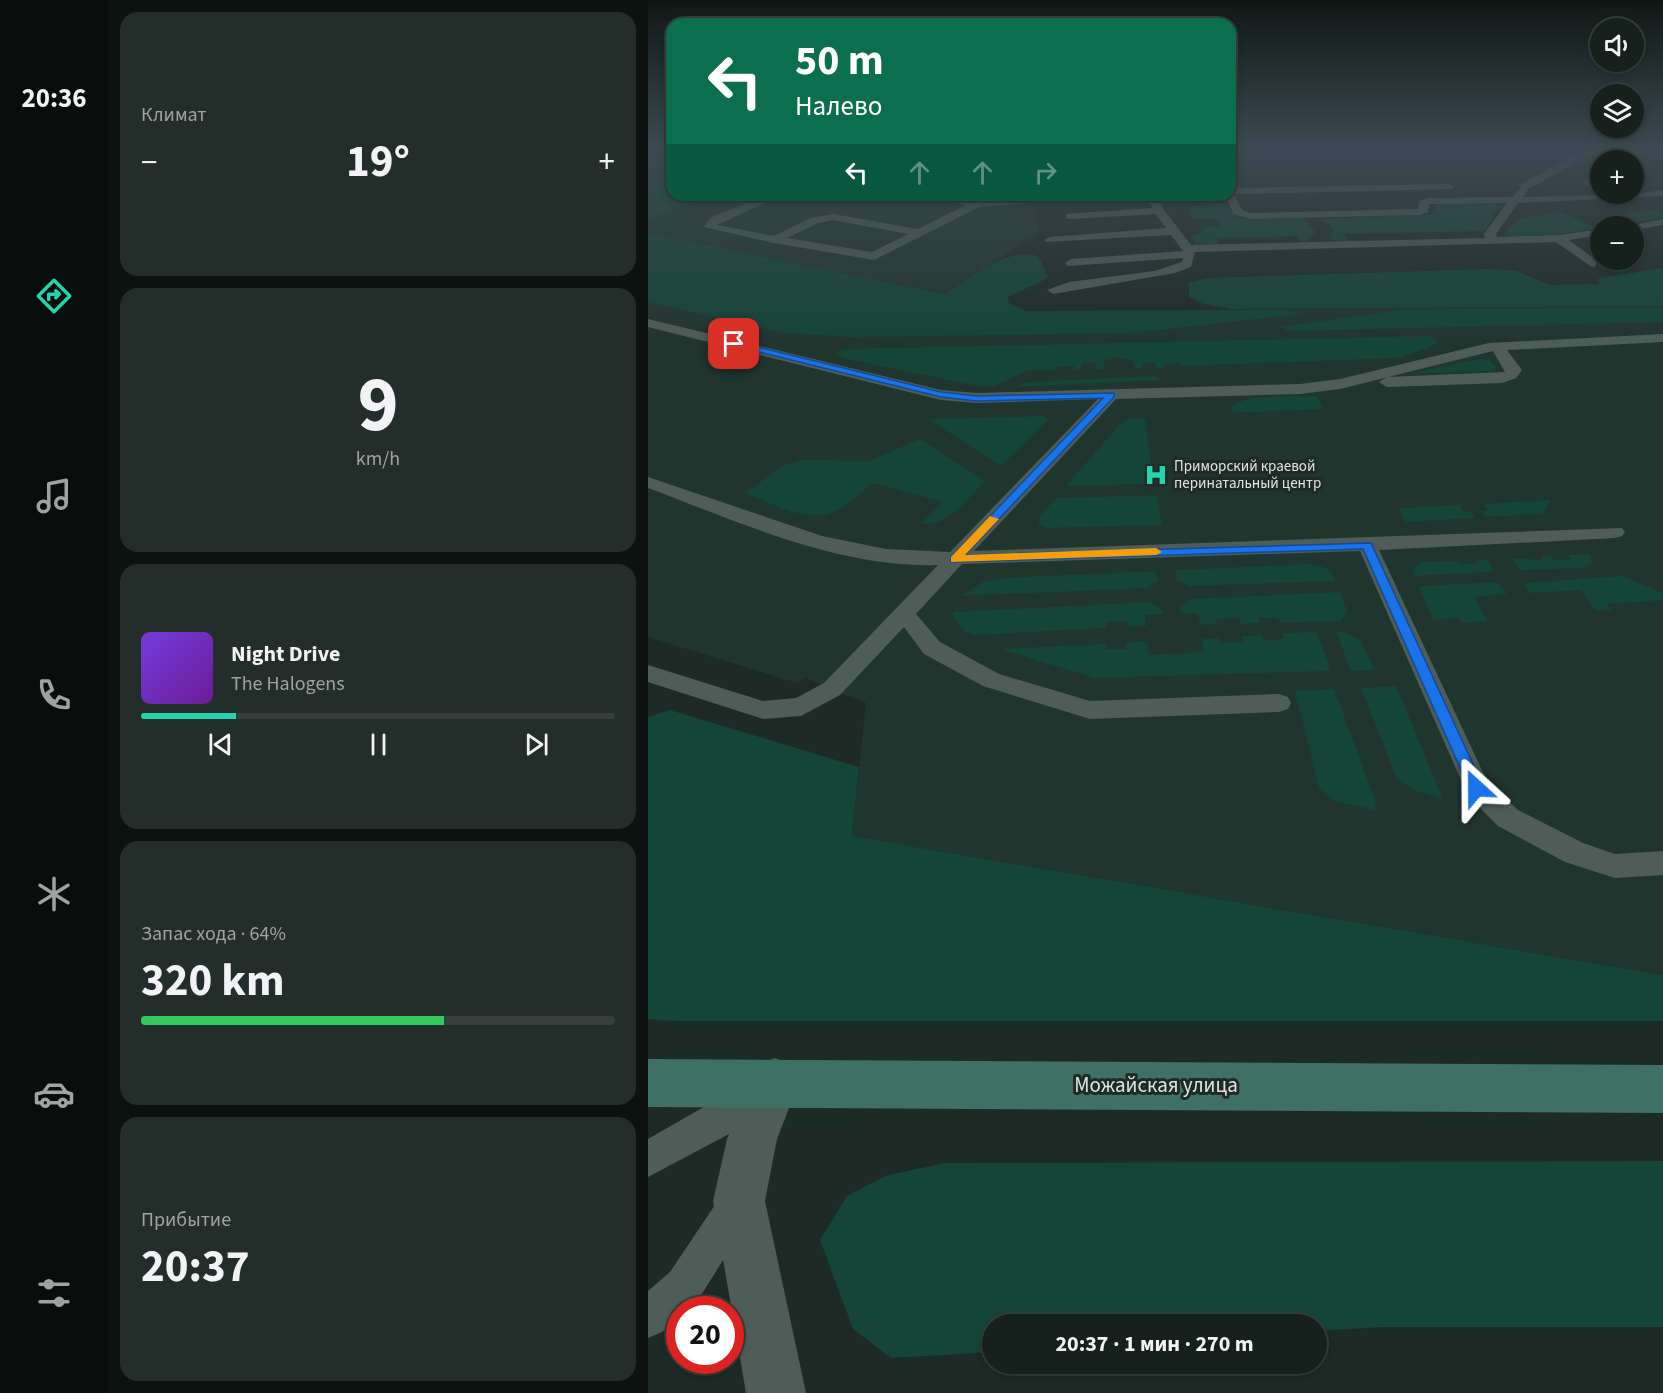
<!DOCTYPE html>
<html lang="ru">
<meta charset="utf-8">
<style>
body{margin:0;font-family:"Source Sans 3",sans-serif;background:#232d29;color:#f1f3f6;height:100vh;display:flex;flex-direction:column;font-size:22px;white-space:nowrap}
*{box-sizing:border-box;margin:0}
p{font-size:20px;color:#9ea3a3}
.icon{flex:none;width:33px;height:33px;fill:none;stroke:currentColor;stroke-width:2;stroke-linecap:round;stroke-linejoin:round}
.map{position:relative;flex:1;overflow:hidden}
.drawer{display:flex;flex-direction:column;gap:12px;padding:12px;background:#0c120f;width:540px}
.drawer>*{flex:none}
.banner{position:absolute;left:18px;top:18px;width:570px;height:183px;border-radius:18px;box-shadow:0 3px 9px #0003,0 0 0 2px #353e3b;background:#0b6e4f;color:#fff;overflow:hidden}
.tools{position:absolute;left:942px;top:18px;display:grid;gap:12px}
.tools a{display:grid;place-items:center;width:54px;height:54px;border-radius:50%;background:#16201c;box-shadow:0 3px 9px #0003,0 0 0 2px #353e3b;font-size:30px}
.speed{position:absolute;left:18px;top:1296px;display:flex;gap:12px;font-size:30px;font-weight:700;text-align:center}
.speed>*{display:grid;place-content:center;width:78px;height:78px;border-radius:50%;background:#16201c;box-shadow:0 3px 9px #0003,0 0 0 2px #353e3b;line-height:1}
.speed .limit{border:9px solid #d22;background:#fff;color:#111}
.pin{position:absolute;display:grid;place-items:center;width:51px;height:51px;color:#fff;margin:-26px;border-radius:12px;box-shadow:0 3px 9px #0006}
.me{position:absolute;width:66px;margin:-33px;rotate:336deg;stroke-linejoin:round;filter:drop-shadow(0 0 4px #0008)}
.turn{display:flex;align-items:center;gap:21px;height:126px;padding:0 30px;font-size:27px}
.turn .icon{width:78px;height:78px;stroke-width:2.5}
.turn b{display:block;font-size:42px;line-height:51px}
.lanes{display:flex;align-items:center;height:57px;padding:0 30px;background:#0003;justify-content:center;gap:30px;direction:ltr}
.lanes .off{opacity:.35}
.big{font-size:45px;font-weight:700;line-height:1.1}
.drawer .widget{flex:1;display:flex;flex-direction:column;justify-content:center;gap:9px;min-width:0;padding:0 21px;border-radius:18px;background:#232d29}
.drawer .dial{align-items:center;gap:0}
.dial b{font-size:78px;line-height:1}
.song{display:flex;align-items:center;gap:18px}
.cover{width:72px;height:72px;border-radius:9px;background:linear-gradient(135deg,hsl(260 70% 55%),hsl(280 70% 35%))}
.played{height:6px;border-radius:3px;background:linear-gradient(90deg,#22d5af 20%,#353e3b 20%)}
.keys{display:flex;justify-content:space-around;direction:ltr}
.heat{display:flex;justify-content:space-between;align-items:center;font-size:33px;direction:ltr}
.charge{height:9px;border-radius:4px;background:linear-gradient(90deg,#34c759 64%,#353e3b 0)}
.trip{position:absolute;left:334px;top:1314px;width:345px;height:60px;border-radius:30px;background:#16201c;box-shadow:0 3px 9px #0003,0 0 0 2px #353e3b;font-weight:700;line-height:60px;text-align:center}
main{display:flex;flex:1;min-height:0}
.tabs{display:flex;flex-direction:column;width:108px;justify-content:space-around;align-items:center;background:#090d0b;color:#9ea3a3}
.tabs .icon{width:42px;height:42px}
.tabs .on{color:#22d5af}
.tabs b{font-size:27px;color:#f1f3f6}
.map>svg:first-child{display:block}
.built{fill:#21352f}
.green{fill:#154438}
.lines{fill:none;stroke-linecap:round;stroke-linejoin:round}
.lane{fill:#4f5d58;fill-rule:evenodd}
.street{fill:#4f5d58;fill-rule:evenodd}
.secondary{fill:#3f7065;fill-rule:evenodd}
.route{fill:#1a73e8;stroke:#114b97;stroke-width:1.5}
.slow{fill:#f59e0b}
.labels{text-anchor:middle;stroke-width:6;stroke-linejoin:round;paint-order:stroke}
.far-poi-label{font-size:15px;fill:#dde5e2;stroke:#1e2a26;text-anchor:start}
.near-street-label{font-size:21px;fill:#dde5e2;stroke:#1e2a26}
</style>
<main>
<nav class="tabs">
<b>20:36</b>
<svg class="icon on" aria-label="directions" viewBox="0 0 24 24"><path d="M12 3l9 9-9 9-9-9zM9 14v-3h6M13 9l2 2-2 2"/></svg>
<svg class="icon" aria-label="music" viewBox="0 0 24 24"><path d="M9 18V5l10-2v13"/><circle cx="6" cy="18" r="3"/><circle cx="16" cy="16" r="3"/></svg>
<svg class="icon" aria-label="phone" viewBox="0 0 24 24"><path d="M5 4h4l2 5-3 2q2 4 5 5l2-3 5 2v4C11 20 4 13 5 4z"/></svg>
<svg class="icon" aria-label="climate" viewBox="0 0 24 24"><path d="M12 3v18M4 7l16 10M4 17L20 7"/></svg>
<svg class="icon" aria-label="car" viewBox="0 0 24 24"><path d="M5 17H2v-5l4-1 3-4h7l3 4 3 1v5h-3M9 17h6M6 11h13"/><circle cx="7" cy="17" r="2"/><circle cx="17" cy="17" r="2"/></svg>
<svg class="icon" aria-label="filters" viewBox="0 0 24 24"><path d="M4 7h16M4 17h16"/><circle cx="9" cy="7" r="2"/><circle cx="15" cy="17" r="2"/></svg>
</nav>
<section class="drawer">
<div class="widget"><p>Климат</p>
<div class="heat"><a>−</a><b class="big">19°</b><a>+</a></div>
</div>
<div class="widget dial"><b>9</b><p>km/h</p></div>
<div class="widget">
<div class="song"><i class="cover"></i><div><b>Night Drive</b><p>The Halogens</p></div></div>
<div class="played"></div>
<div class="keys"><svg class="icon" aria-label="previous" viewBox="0 0 24 24"><path d="M18 5L8 12l10 7zM5 5v14"/></svg><svg class="icon" aria-label="pause" viewBox="0 0 24 24"><path d="M8 5v14M16 5v14"/></svg><svg class="icon" aria-label="next" viewBox="0 0 24 24"><path d="M6 5l10 7-10 7zM19 5v14"/></svg></div>
</div>
<div class="widget"><p>Запас хода · 64%</p><b class="big">320 km</b><div class="charge"></div></div>
<div class="widget"><p>Прибытие</p><b class="big">20:37</b></div>
</section>
<div class="map">
<svg width="1015" height="1393" viewBox="0 0 1015 1393">
<rect width="100%" height="100%" fill="#1e2a26"/>
<g class="built">
<polygon points="0,149 24,149 24,185 0,180"/>
<polygon points="65,195 320,195 340,198 381,195 391,233 297,294 0,233 0,220"/>
<polygon points="0,273 284,312 1015,306 1015,975 204,836 218,703 157,678 149,683 0,637"/>
</g>
<g class="green">
<polygon points="0,180 24,185 24,195 65,195 0,220"/>
<polygon points="573,203 577,204 587,217 601,219 654,218 668,232 659,241 652,241 649,236 569,238 571,245 547,244 543,237 552,233 556,228 573,226 568,219 544,218 540,207"/>
<polygon points="841,203 851,206 837,231 696,234 700,241 682,239 686,229 673,219 780,215 788,212 787,206 790,204"/>
<polygon points="1009,209 1015,212 1015,218 905,235 860,237 856,234 870,219 913,212 943,226 983,220 973,215"/>
<path d="M 0,233 L 296,294 C 325,277 352,250 387,255 L 393,261 L 400,278 L 360,297 L 361,303 L 377,311 L 639,310 L 653,314 L 484,333 L 204,337 L 137,333 L 0,302 Z"/>
<polygon points="1015,268 1015,306 582,309 555,304 541,297 541,282 563,278 841,269 868,271 902,285 953,284 949,280 954,278"/>
<polygon points="1015,308 1015,322 640,331 633,327 753,310"/>
<polygon points="780,336 787,338 789,344 751,358 534,366 533,363 517,364 517,367 509,368 507,363 494,363 495,368 487,368 485,361 469,357 456,361 457,369 448,370 447,363 433,364 433,369 426,370 426,366 408,367 407,370 379,371 346,386 334,387 195,358 188,354 195,349"/>
<polygon points="831,359 841,360 849,368 845,371 759,374"/>
<polygon points="507,376 514,380 365,387 380,382"/>
<path d="M 669,396 L 675,409 L 585,413 L 583,407 C 598,393 648,397 669,396 Z"/>
<polygon points="396,416 400,420 353,466 280,419"/>
<polygon points="482,419 497,419 506,484 418,486 475,421"/>
<path d="M 272,439 L 337,481 C 317,501 302,526 272,524 L 295,502 L 225,483 C 214,491 204,502 192,509 C 163,527 124,503 97,493 L 136,465 L 154,460 L 221,461 Z"/>
<polygon points="509,495 514,525 399,528 391,524 391,517 408,498"/>
<polygon points="903,500 894,514 837,517 833,511 840,511 836,504"/>
<polygon points="812,505 816,512 823,512 827,518 757,522 751,508"/>
<polygon points="942,554 944,563 935,568 873,570 863,558 895,560 893,557 902,556 904,560 923,559 920,555"/>
<polygon points="840,559 846,570 844,572 765,576 766,567 775,562 809,561 811,564 831,563 830,560"/>
<path d="M 662,564 C 675,566 683,568 687,581 L 541,586 L 529,580 L 528,570 Z"/>
<polygon points="508,571 510,581 499,588 313,596 335,582 354,578"/>
<polygon points="974,576 1015,593 1015,600 959,604 963,610 948,611 933,590 882,593 876,583"/>
<polygon points="849,582 859,594 826,597 840,621 814,623 811,618 785,620 771,586"/>
<polygon points="692,592 699,611 693,621 632,623 630,618 611,618 611,623 592,624 591,618 568,619 569,624 552,625 550,613 533,613 532,607 543,599"/>
<polygon points="501,602 514,609 515,614 497,615 498,626 480,627 479,621 458,622 458,628 326,635 318,632 305,618 305,612"/>
<polygon points="669,632 683,671 447,678 352,649 458,644 458,649 478,649 478,643 499,641 501,655 556,652 554,639 571,638 573,643 595,642 594,636 614,635 616,640 636,639 634,633"/>
<polygon points="688,632 695,632 713,640 726,670 703,671"/>
<polygon points="748,686 795,799 766,790 749,779 713,688"/>
<polygon points="686,689 726,797 729,810 688,802 671,788 647,691"/>
<polygon points="22,710 211,767 204,836 1015,975 1015,1021 28,1021 0,1019 0,717"/>
<polygon points="1015,1161 1015,1327 734,1327 669,1331 669,1324 345,1324 345,1352 243,1358 205,1329 172,1240 199,1196 237,1176 296,1163"/>
</g>
<g class="lines">
<g class="lane">
<polygon points="985,149 997,149 979,160 968,160"/>
<polygon points="24,159 24,165 20,164 20,160"/>
<polygon points="952,170 952,177 946,182 952,187 954,194 952,194 934,182"/>
<polygon points="801,184 806,187 805,189 586,194 594,210 603,213 770,209 771,201 780,198 864,197 875,186 880,189 875,197 986,194 1015,190 1015,196 870,203 848,234 849,237 911,235 952,229 952,235 921,240 948,260 948,266 944,267 908,242 547,252 543,267 527,273 405,294 399,290 421,282 506,271 534,262 535,258 419,266 417,263 423,259 535,251 523,235 398,242 396,240 402,237 518,228 508,214 422,219 418,218 418,214 504,208 499,195 509,195 516,210 543,245 837,238 836,234 859,203 781,204 780,212 772,215 602,219 585,214 577,195 582,195 582,188"/>
<path d="M 119,195 L 133,195 L 69,225 L 126,236 L 163,218 L 185,214 L 270,229 L 318,205 L 270,195 C 290,195 310,201 331,201 C 371,201 412,195 453,195 L 448,198 L 331,207 L 226,260 L 126,243 L 56,227 L 62,218 ZM 185,220 L 260,234 L 224,252 L 139,238 L 170,223 Z"/>
<polygon points="1015,219 1015,225 986,230 986,226 981,226"/>
<path d="M 0,319 L 293,390 L 329,393 L 652,384 L 692,379 L 841,343 L 1015,334 L 1015,342 L 859,350 L 874,370 L 868,378 L 854,383 L 739,387 L 731,382 L 739,377 L 857,372 L 845,351 L 692,389 L 652,394 L 468,399 L 326,551 L 974,528 L 977,532 L 974,536 L 967,538 L 731,550 L 839,781 L 870,810 L 935,843 L 967,854 L 1015,851 L 1015,875 L 967,878 L 917,862 L 850,826 L 820,796 L 712,551 L 314,564 L 268,614 L 292,642 L 351,674 L 442,701 L 631,694 L 640,697 L 643,703 L 640,709 L 631,712 L 442,719 L 335,686 L 276,654 L 256,627 L 192,695 L 153,716 L 115,719 L 0,682 L 0,665 L 115,701 L 148,698 L 176,683 L 290,565 C 190,568 91,522 0,488 L 0,477 L 174,536 L 238,549 L 302,552 L 450,399 L 329,403 L 293,400 L 0,327 Z"/>
<polygon points="115,1073 127,1078 132,1090 127,1102 83,1133 0,1177 0,1139"/>
<polygon points="88,1187 101,1193 107,1206 101,1219 50,1300 40,1310 32,1310 32,1317 14,1332 0,1338 0,1291 22,1272 75,1193"/>
</g>
<g class="street">
<polygon points="938,149 954,149 883,188 873,188 871,185"/>
<polygon points="127,1058 144,1065 151,1082 129,1139 117,1201 158,1393 98,1393 65,1201 79,1139 110,1065"/>
</g>
<polygon class="secondary" points="0,1059 1015,1065 1015,1113 0,1107"/>
</g>
<linearGradient id="sky" x2="0" y2="1"><stop stop-color="#101715"/><stop offset="0.43" stop-color="#3b4a52"/><stop offset="1" stop-color="#3b4a52" stop-opacity="0"/></linearGradient>
<rect width="1015" height="344" fill="url(#sky)"/>
<polygon class="route" points="86,341 293,392 329,396 466,393 466,397 317,555 723,543 836,788 834,792 823,792 821,788 715,549 303,562 303,557 455,398 329,401 293,397 83,345"/>
<polygon class="slow" points="342,516 351,519 317,555 508,548 514,552 508,555 303,562 303,557"/>
<defs>
<g id="hospital-bare" transform="scale(1.8)"><path d="M-5-5h3v3.5h4V-5h3V5h-3V1.5h-4V5h-3Z" fill="#22d5af" stroke="#1e2a26" stroke-width="2.5" paint-order="stroke"/></g>
</defs>
<g fill-rule="evenodd">
<use href="#hospital-bare" x="508" y="475"/>
</g>
<g class="labels">
<g class="far-poi-label">
<text x="526" y="471">Приморский краевой<tspan x="526" dy="17">перинатальный центр</tspan></text>
</g>
<g class="near-street-label">
<text x="508" y="1092">Можайская улица</text>
</g>
</g>
</svg>
<div class="tools">
<a><svg class="icon" aria-label="sound" viewBox="0 0 24 24"><path d="M4 9h4l5-4v14l-5-4H4zM17 9q2 3 0 6"/></svg></a>
<a><svg class="icon" aria-label="layers" viewBox="0 0 24 24"><path d="M12 4l9 5-9 5-9-5zM3 14l9 5 9-5"/></svg></a>
<a>+</a>
<a>−</a>
</div>
<div class="speed"><div class="limit">20</div></div>
<div class="pin" style="left:86px;top:344px;background:#d93025"><svg class="icon" aria-label="arrive" viewBox="0 0 24 24"><path d="M6 21V4h12l-3 4 3 4H6"/></svg></div>
<svg class="me" style="left:828px;top:788px" viewBox="-20 -20 40 40"><path d="M0-17L14 15 0 8-14 15z" fill="#1a73e8" stroke="#fff" stroke-width="4"/></svg>
<div class="trip">20:37 · 1 мин · 270 m</div>
<div class="banner">
<div class="turn"><svg class="icon" aria-label="left" viewBox="0 0 24 24"><path d="M17 20v-9H6M10 6l-5 5 5 5"/></svg><div><b>50 m</b>Налево</div></div>
<div class="lanes"><svg class="icon" aria-label="left" viewBox="0 0 24 24"><path d="M17 20v-9H6M10 6l-5 5 5 5"/></svg><svg class="icon off" aria-label="ahead" viewBox="0 0 24 24"><path d="M12 20V5M6 11l6-6 6 6"/></svg><svg class="icon off" aria-label="ahead" viewBox="0 0 24 24"><path d="M12 20V5M6 11l6-6 6 6"/></svg><svg class="icon off" aria-label="right" viewBox="0 0 24 24"><path d="M7 20v-9h11M14 6l5 5-5 5"/></svg></div>
</div>
</div>
</main>
